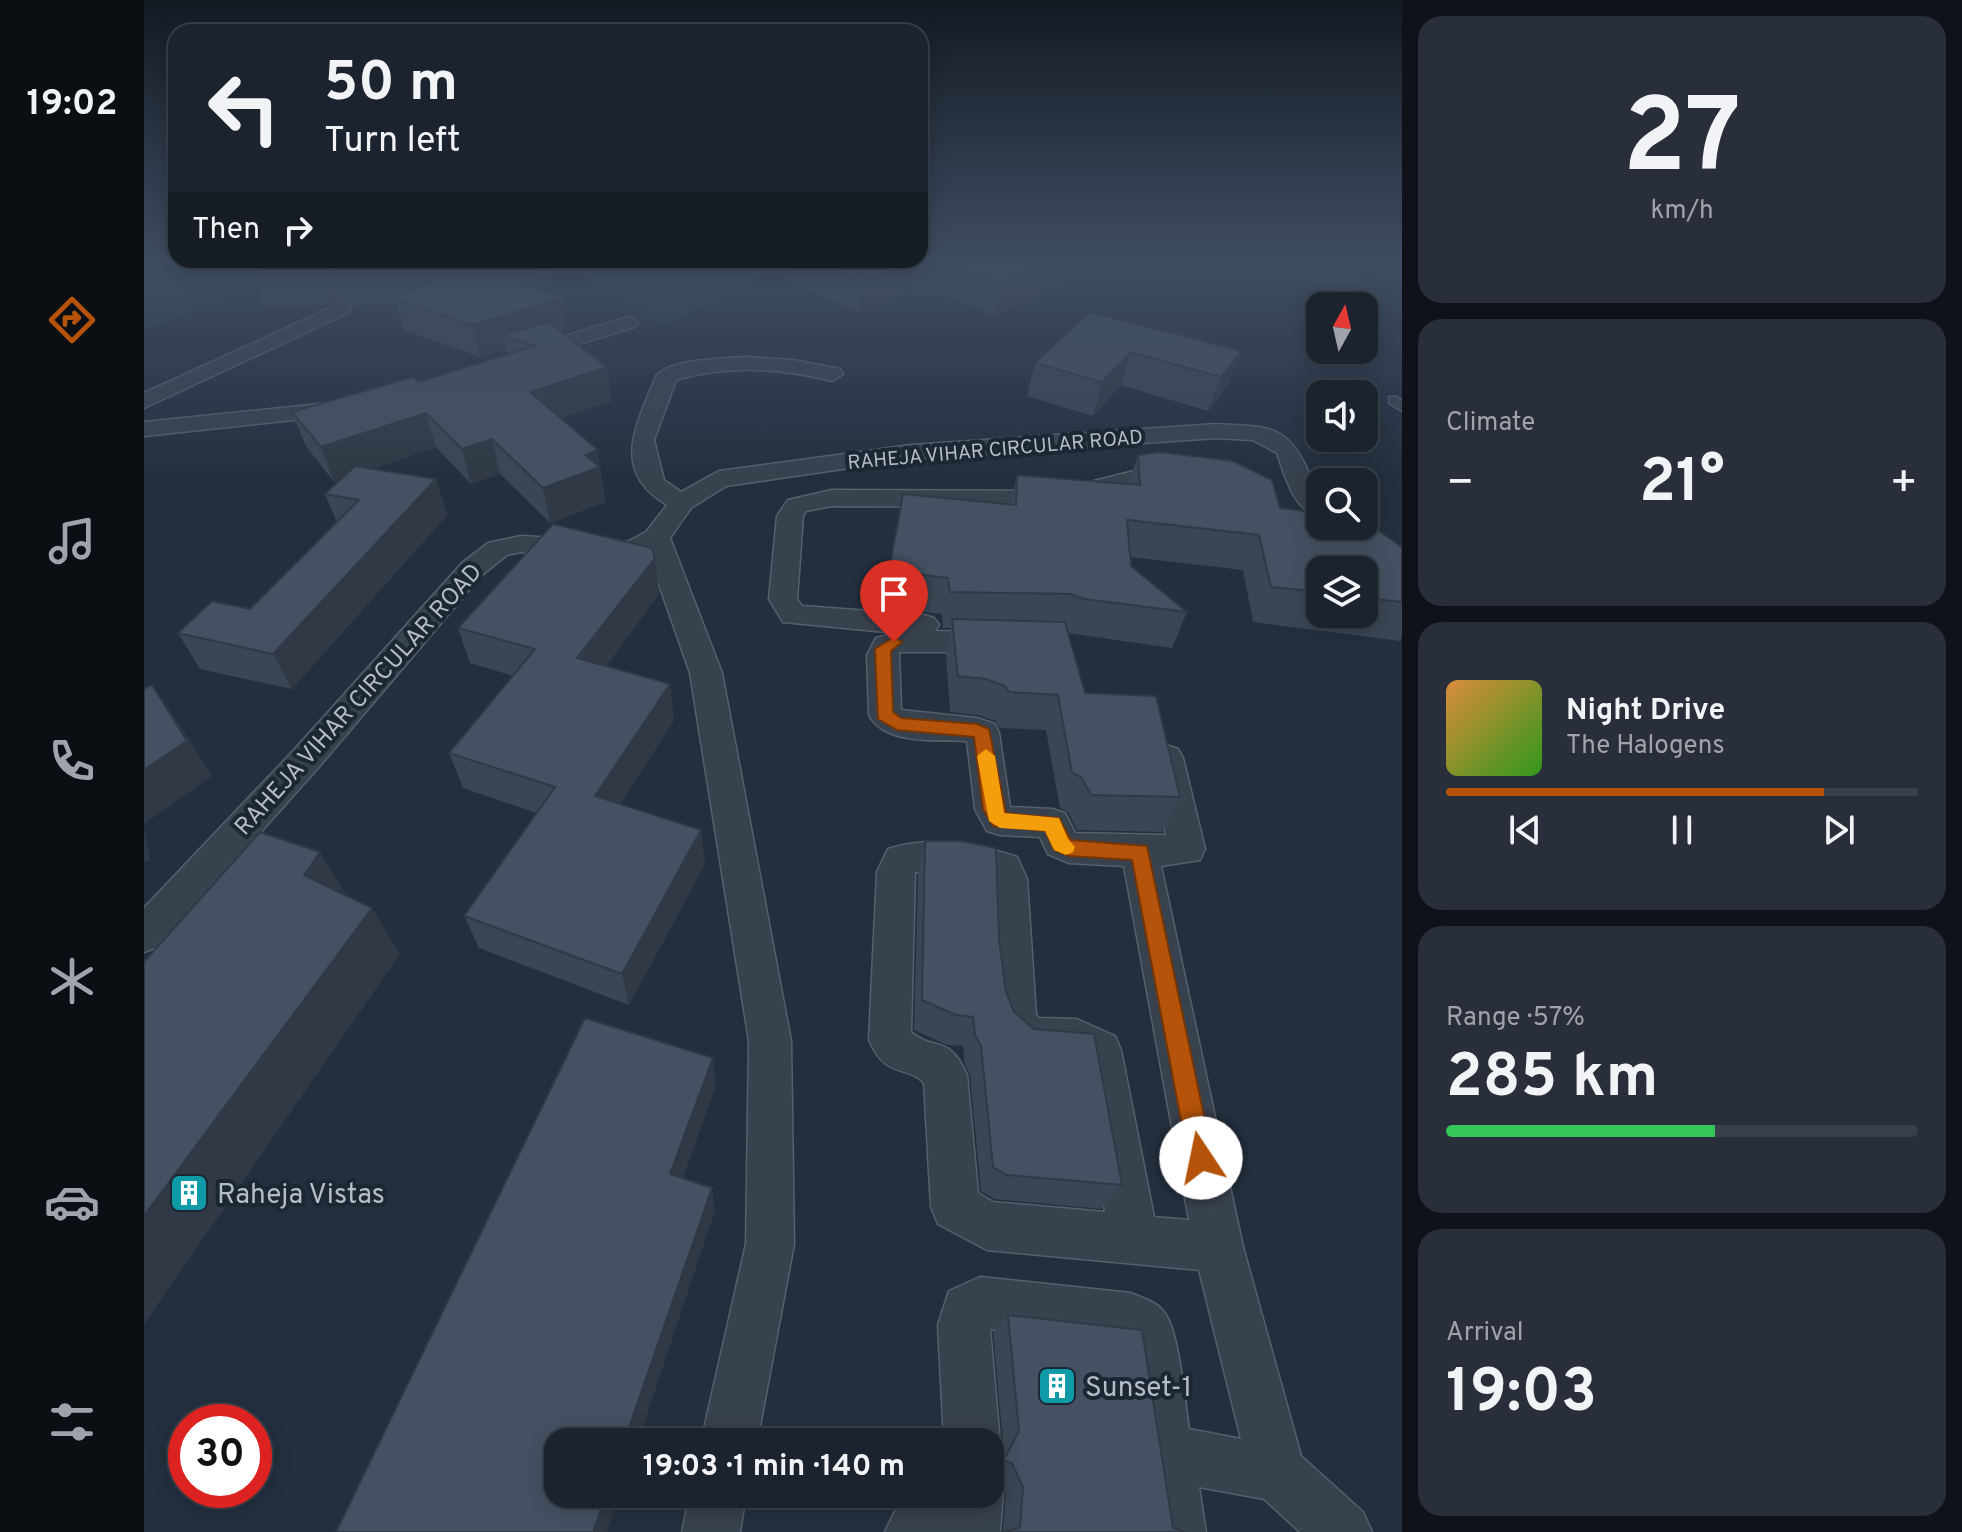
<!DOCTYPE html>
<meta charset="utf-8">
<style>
body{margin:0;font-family:Overpass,sans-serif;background:#282f3a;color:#f1f3f6;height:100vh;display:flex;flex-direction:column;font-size:30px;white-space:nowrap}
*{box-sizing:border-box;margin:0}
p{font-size:26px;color:#a0a4aa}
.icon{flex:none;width:44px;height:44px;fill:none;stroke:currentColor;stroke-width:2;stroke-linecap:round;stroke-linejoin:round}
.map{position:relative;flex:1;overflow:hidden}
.details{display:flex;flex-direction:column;gap:16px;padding:16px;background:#0f1319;width:560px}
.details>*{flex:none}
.hud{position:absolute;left:24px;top:24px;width:760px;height:244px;border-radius:24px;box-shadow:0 4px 20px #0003,0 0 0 2px #39404a;background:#1b232e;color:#f1f3f6;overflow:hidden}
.needle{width:52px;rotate:8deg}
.tools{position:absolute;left:1162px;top:292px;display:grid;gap:16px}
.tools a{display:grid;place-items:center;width:72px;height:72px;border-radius:16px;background:#1b232e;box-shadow:0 4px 20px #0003,0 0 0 2px #39404a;font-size:40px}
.speed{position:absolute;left:24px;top:1404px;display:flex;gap:16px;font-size:40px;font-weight:700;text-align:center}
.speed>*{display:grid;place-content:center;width:104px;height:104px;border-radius:50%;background:#1b232e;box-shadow:0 4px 20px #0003,0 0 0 2px #39404a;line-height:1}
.speed .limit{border:12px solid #d22;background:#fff;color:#111}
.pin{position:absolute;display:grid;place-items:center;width:68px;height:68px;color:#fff;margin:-82px -34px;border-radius:50% 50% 50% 0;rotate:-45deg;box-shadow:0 0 8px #0007}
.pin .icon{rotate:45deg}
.me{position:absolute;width:88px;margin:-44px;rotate:349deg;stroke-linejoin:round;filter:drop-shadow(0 0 6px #0008)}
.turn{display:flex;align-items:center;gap:28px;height:168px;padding:0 24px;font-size:36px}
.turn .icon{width:104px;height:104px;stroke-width:2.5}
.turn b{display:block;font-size:56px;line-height:68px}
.then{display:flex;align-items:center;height:76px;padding:0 24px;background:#0003;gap:16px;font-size:30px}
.big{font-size:60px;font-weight:700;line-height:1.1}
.details .widget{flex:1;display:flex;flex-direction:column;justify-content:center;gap:12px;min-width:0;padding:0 28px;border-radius:24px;background:#282f3a}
.details .dial{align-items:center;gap:0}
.dial b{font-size:104px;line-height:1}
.song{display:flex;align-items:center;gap:24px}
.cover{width:96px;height:96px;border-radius:12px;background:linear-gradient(135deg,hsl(30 70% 55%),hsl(110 70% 35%))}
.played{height:8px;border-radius:4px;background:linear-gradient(90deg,#b45309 80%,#39404a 80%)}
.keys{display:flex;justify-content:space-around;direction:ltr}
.heat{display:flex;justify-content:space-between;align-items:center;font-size:44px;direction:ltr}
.charge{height:12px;border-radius:6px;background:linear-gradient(90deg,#34c759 57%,#39404a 0)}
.trip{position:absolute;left:400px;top:1428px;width:460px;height:80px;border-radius:24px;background:#1b232e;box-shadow:0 4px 20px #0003,0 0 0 2px #39404a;font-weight:700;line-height:80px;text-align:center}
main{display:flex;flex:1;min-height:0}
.menu{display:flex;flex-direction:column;width:144px;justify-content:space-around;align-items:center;background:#0b0e12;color:#a0a4aa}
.menu .icon{width:56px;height:56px}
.menu .selected{color:#b45309}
.menu b{font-size:36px;color:#f1f3f6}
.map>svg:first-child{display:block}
.green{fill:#263c3f}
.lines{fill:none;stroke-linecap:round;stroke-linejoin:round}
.lane-casing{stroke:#565f6c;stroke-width:3}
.street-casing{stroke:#565f6c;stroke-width:3}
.lane{fill:#38414e;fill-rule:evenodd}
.street{fill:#38414e;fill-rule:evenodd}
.wall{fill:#3b4654;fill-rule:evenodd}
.shaded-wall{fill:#303945}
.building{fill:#455162;stroke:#303945;stroke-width:2}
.route{fill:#b45309;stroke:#753606;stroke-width:2}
.slow{fill:#f59e0b}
.labels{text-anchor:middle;stroke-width:8;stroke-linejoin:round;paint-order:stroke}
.far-street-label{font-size:20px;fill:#b4bcc9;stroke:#1d2633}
.street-label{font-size:24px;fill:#b4bcc9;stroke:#1d2633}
.near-poi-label{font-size:28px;fill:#b4bcc9;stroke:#1d2633;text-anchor:start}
</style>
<main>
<nav class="menu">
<b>19:02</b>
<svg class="icon selected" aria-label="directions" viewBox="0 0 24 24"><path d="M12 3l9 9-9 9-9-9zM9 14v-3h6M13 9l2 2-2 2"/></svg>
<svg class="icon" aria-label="music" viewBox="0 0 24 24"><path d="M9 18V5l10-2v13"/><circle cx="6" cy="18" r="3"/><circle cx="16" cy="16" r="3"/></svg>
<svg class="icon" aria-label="phone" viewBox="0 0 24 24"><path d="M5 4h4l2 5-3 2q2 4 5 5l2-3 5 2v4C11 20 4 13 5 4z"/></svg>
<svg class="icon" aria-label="climate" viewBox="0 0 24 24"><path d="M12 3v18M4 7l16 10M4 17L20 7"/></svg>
<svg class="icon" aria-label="car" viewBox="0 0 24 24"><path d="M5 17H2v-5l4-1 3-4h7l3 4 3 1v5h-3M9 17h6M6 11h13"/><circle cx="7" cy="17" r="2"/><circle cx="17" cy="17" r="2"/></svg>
<svg class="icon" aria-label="filters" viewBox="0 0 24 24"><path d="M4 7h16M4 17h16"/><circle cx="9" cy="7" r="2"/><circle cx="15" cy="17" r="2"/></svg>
</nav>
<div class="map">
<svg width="1258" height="1532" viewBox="0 0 1258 1532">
<rect width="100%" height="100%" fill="#242f3e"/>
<g class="green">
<polygon points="22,264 164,264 0,331 0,272"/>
<polygon points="404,264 630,264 601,288 519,325 422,264 406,266"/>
</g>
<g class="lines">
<g class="lane-casing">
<polygon id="lane" points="1245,397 1253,397 1258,401 1258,411 1245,403"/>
</g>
<g class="street-casing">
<g id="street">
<polygon points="197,303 204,305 207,309 204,313 0,408 0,393"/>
<polygon points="484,317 491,319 494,323 491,327 385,359 374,353 378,349"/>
<path d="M 605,357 L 649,360 L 696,369 L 699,374 L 688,381 C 637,368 583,365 532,380 L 510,440 L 520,480 L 537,492 L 575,471 L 767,445 L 1072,424 C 1124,427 1145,423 1166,476 C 1172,492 1176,499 1176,517 C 1149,510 1141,476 1133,453 L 1109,440 L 1072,438 L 767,459 L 582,486 L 547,508 L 526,538 L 578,673 L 647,1041 L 650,1244 L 613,1442 L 557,1442 L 602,1244 L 605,1041 L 546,673 L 504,553 L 475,560 L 377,552 L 363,555 L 338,575 L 174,768 L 14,947 L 0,952 L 0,908 L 150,750 L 318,563 L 344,543 L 377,536 L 483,542 L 502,532 L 523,505 C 465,471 493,424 512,376 C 526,359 583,358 605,357 Z"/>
<polygon points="196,402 204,404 207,409 204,414 0,436 0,422"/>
<path d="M 998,469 L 1042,473 L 1045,478 L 1042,483 L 998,484 L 910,507 L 688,506 L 662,511 L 659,516 L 653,599 L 658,606 L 780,615 L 790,618 L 795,625 L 791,631 L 851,632 L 862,635 L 866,642 L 862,649 L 851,652 L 755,652 L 757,710 L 833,718 L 851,724 L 855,733 L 866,807 L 908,809 L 921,813 L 931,833 L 1022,835 L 1005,758 L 1010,749 L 1022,745 L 1034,749 L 1039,758 L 1061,849 L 1056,860 L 1017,866 L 1099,1247 L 1157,1456 L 1219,1512 L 1228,1532 L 1156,1532 L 1120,1499 L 1055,1487 L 1062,1532 L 1004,1532 L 977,1344 L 846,1329 L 856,1442 L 846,1462 L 846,1442 L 800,1442 L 794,1325 L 805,1291 L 836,1277 L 987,1293 C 998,1298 1013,1302 1020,1312 C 1035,1330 1041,1403 1045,1429 L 1097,1439 L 1055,1270 L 843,1250 L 794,1224 L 787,1207 L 780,1083 C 762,1064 742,1080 725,1040 L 733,872 L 744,849 C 787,835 831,843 873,857 L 883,879 L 892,1015 L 895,1018 L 932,1019 L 971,1036 L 977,1050 L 1010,1217 L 1045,1220 L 980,866 L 925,863 L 904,854 L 896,837 L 856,835 L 843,831 L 831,809 L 823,741 C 792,739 742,746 725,715 L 723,655 L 732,638 L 752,633 L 639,622 L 625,599 L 633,516 L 644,500 L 688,490 L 910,491 ZM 771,872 L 809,872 L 845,879 C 847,916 839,1030 870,1052 C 889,1066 916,1052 936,1061 L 961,1212 L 849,1202 L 834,1193 L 823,1075 C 805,1033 790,1052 767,1032 Z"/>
<polygon points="846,1472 851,1474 859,1494 856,1532 741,1532 752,1509 772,1500 802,1508 803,1494 846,1494"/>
<polygon points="546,1494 602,1494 596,1532 538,1532"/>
</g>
</g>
<use href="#lane" class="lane"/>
<use href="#street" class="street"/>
</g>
<g class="wall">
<polygon points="133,264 378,264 409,294 424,329 416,332 468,401 416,418 459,485 461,502 406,523 356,474 327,484 292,447 228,469 292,479 303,515 148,689 56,669 34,633 106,609 193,523 181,494 197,479 190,482 162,446 148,412 274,382 363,354 362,349 336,357 260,330 252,304 208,305 198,300 185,305 120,305 107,274"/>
<polygon points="647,264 964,264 852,316 802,296 761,294 716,313 647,283"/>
<polygon points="1161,264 1221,264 1211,286 1166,281"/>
<polygon points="946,312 1097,351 1084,385 1064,411 977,385 949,416 883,396 891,363"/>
<path d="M 994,455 L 1136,508 L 1258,549 L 1258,637 L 1256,641 L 1109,622 L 1099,570 L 986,557 L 987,566 L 1043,612 L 1028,648 L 924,633 L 941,693 L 1036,797 L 1018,832 L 933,830 L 924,812 L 916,808 L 902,730 L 856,728 L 852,721 L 834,715 L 806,712 L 802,655 L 807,628 L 799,628 L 798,614 L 741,607 L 745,571 L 867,505 L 873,475 L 984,484 ZM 1176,570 L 1220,570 L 1220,614 L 1176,614 Z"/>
<polygon points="511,558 515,594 462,666 530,720 476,804 561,864 485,1005 335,948 320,916 393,813 319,788 305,753 369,676 326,663 314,628"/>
<polygon points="781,841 855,939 862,992 870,1012 978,1185 957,1209 850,1199 837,1191 826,1075 821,1064 819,1046 803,1045 770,1030 774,875"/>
<polygon points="864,1315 1029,1528 1042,1532 852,1532 859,1531 862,1494 858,1484 846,1490 846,1442 840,1442 851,1435 859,1442 849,1332"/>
</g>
<g class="shaded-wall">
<polygon points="762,264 764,264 761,294 716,313 718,282"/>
<polygon points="904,264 964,264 852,316 857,284"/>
<polygon points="187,269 198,300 185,305 174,274"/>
<polygon points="406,272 410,300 419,298 424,329 381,343 359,335 362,349 336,357 328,325 380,285"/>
<polygon points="1097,351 1084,385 1064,411 1077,377"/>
<polygon points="987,352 977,385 949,416 958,382"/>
<polygon points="463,367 468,401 393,426 386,392"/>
<polygon points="282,413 292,447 190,482 177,447"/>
<polygon points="348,439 356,474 327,484 318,449"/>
<polygon points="454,450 461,502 406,523 399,488 441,455"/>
<polygon points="292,479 303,515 148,689 129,654"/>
<polygon points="511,558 515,594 441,694 433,658"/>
<polygon points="526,684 530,720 459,831 451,796"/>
<polygon points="8,685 33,721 68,776 0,824 0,770"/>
<polygon points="0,826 6,860 0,862"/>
<polygon points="557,830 561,864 485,1005 478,974"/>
<polygon points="176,852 206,901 160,875"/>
<polygon points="228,908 256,954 0,1324 0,1216"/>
<polygon points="569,1058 572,1086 532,1197 526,1174"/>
<polygon points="568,1188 571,1211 494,1442 480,1442"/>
<polygon points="462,1494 476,1494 463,1532 449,1532"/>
</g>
<g class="building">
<polygon points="133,264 378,264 406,272 380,285 419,298 328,325 251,298 308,272 197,274 187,269 174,274 107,274"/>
<polygon points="674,264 762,264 718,282"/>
<polygon points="778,264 904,264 857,284 806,265"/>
<polygon points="946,312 1097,351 1077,377 987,352 958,382 891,363"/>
<polygon points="404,322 463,367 386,392 454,450 441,455 456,467 399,488 348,439 318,449 282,413 177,447 148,412 269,377 274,382 391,346 359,335"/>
<polygon points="1017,452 1089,461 1128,480 1136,508 1176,513 1176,526 1220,526 1220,521 1222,522 1258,547 1258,602 1220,598 1220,570 1176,570 1176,592 1127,587 1115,535 983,520 987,566 1043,612 940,599 926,594 806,592 804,578 745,571 759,494 872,505 873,475 996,485 994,455"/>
<polygon points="211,466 292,479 129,654 34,633 68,601 106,609 215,500 181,494"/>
<polygon points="409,524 508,548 511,558 433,658 526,684 451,796 557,830 478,974 320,916 411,787 305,753 391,649 314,628"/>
<polygon points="808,619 921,622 941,693 1012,696 1036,797 947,795 937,777 928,773 914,695 865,692 861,686 842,679 814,676"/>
<polygon points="8,685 43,741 0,770 0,689"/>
<polygon points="116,832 176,852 160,875 228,908 0,1216 0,962"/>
<polygon points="781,841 817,841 852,848 855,939 862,992 870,1012 890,1029 950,1034 978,1185 863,1175 849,1167 837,1046 831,1035 829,1017 812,1015 778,1000"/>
<polygon points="441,1018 569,1058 526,1174 568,1188 480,1442 414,1442 414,1494 462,1494 449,1532 192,1532"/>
<polygon points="864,1315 998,1330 1029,1528 1042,1532 856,1532 876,1528 879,1487 868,1463 860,1461 859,1484 854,1484 851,1435 858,1435 858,1453 862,1456 875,1431"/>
</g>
<linearGradient id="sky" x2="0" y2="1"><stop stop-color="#141a22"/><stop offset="0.55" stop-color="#3f4d63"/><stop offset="1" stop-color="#3f4d63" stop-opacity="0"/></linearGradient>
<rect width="1258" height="478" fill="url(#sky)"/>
<polygon class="route" points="750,637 758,642 747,651 749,712 757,718 833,724 845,729 862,813 915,818 927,840 1003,846 1069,1158 1066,1167 1057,1170 1048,1167 1044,1158 988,860 925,856 910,850 901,831 849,826 839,809 830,737 753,730 734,719 731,649"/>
<polygon class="slow" points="842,749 851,756 860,813 915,818 924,839 931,847 929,852 922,855 910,850 901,831 856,828 845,821 833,756"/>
<defs>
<g id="building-square" transform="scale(2)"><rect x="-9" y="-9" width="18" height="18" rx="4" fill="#0f9aa8" stroke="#1d2633"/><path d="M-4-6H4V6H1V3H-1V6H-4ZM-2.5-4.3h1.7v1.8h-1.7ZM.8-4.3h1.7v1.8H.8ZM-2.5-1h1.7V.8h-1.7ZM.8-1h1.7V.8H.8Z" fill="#fff"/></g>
</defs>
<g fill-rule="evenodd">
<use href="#building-square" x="45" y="1193"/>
<use href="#building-square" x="913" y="1386"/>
</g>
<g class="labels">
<g class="far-street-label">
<text transform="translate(851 449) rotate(-5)" y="7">RAHEJA VIHAR CIRCULAR ROAD</text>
</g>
<g class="street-label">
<text transform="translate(214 699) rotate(-48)" y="8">RAHEJA VIHAR CIRCULAR ROAD</text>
</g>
<g class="near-poi-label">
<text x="73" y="1203">Raheja Vistas</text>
<text x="941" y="1396">Sunset-1</text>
</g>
</g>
</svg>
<div class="tools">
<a><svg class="needle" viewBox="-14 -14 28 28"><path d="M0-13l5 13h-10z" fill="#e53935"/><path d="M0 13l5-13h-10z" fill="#a0a4aa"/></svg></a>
<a><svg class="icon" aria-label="sound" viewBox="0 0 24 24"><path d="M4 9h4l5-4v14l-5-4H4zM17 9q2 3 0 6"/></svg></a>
<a><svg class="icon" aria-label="search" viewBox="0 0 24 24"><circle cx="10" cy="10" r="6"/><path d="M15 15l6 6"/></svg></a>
<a><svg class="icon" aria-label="layers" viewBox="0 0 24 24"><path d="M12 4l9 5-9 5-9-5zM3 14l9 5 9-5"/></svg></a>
</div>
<div class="speed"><div class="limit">30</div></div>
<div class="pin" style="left:750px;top:642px;background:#d93025"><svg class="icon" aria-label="arrive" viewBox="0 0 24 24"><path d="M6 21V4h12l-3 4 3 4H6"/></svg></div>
<svg class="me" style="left:1057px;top:1158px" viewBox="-20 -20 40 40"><circle r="19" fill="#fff"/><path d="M0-13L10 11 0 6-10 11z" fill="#b45309"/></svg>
<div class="trip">19:03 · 1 min · 140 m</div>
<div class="hud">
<div class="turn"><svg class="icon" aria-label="left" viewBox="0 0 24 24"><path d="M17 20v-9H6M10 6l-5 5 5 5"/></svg><div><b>50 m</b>Turn left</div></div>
<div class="then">Then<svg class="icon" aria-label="right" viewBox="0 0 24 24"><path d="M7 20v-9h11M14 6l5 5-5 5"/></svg></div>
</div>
</div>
<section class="details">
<div class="widget dial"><b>27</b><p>km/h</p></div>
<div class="widget"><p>Climate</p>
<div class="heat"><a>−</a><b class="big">21°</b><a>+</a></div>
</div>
<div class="widget">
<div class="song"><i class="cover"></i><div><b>Night Drive</b><p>The Halogens</p></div></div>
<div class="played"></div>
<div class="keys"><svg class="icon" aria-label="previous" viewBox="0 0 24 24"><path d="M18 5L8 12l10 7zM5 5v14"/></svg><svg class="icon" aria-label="pause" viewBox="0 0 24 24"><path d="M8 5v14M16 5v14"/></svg><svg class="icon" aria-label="next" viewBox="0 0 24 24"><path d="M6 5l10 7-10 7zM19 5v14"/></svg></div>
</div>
<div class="widget"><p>Range · 57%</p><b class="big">285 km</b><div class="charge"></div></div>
<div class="widget"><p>Arrival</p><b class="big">19:03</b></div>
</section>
</main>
